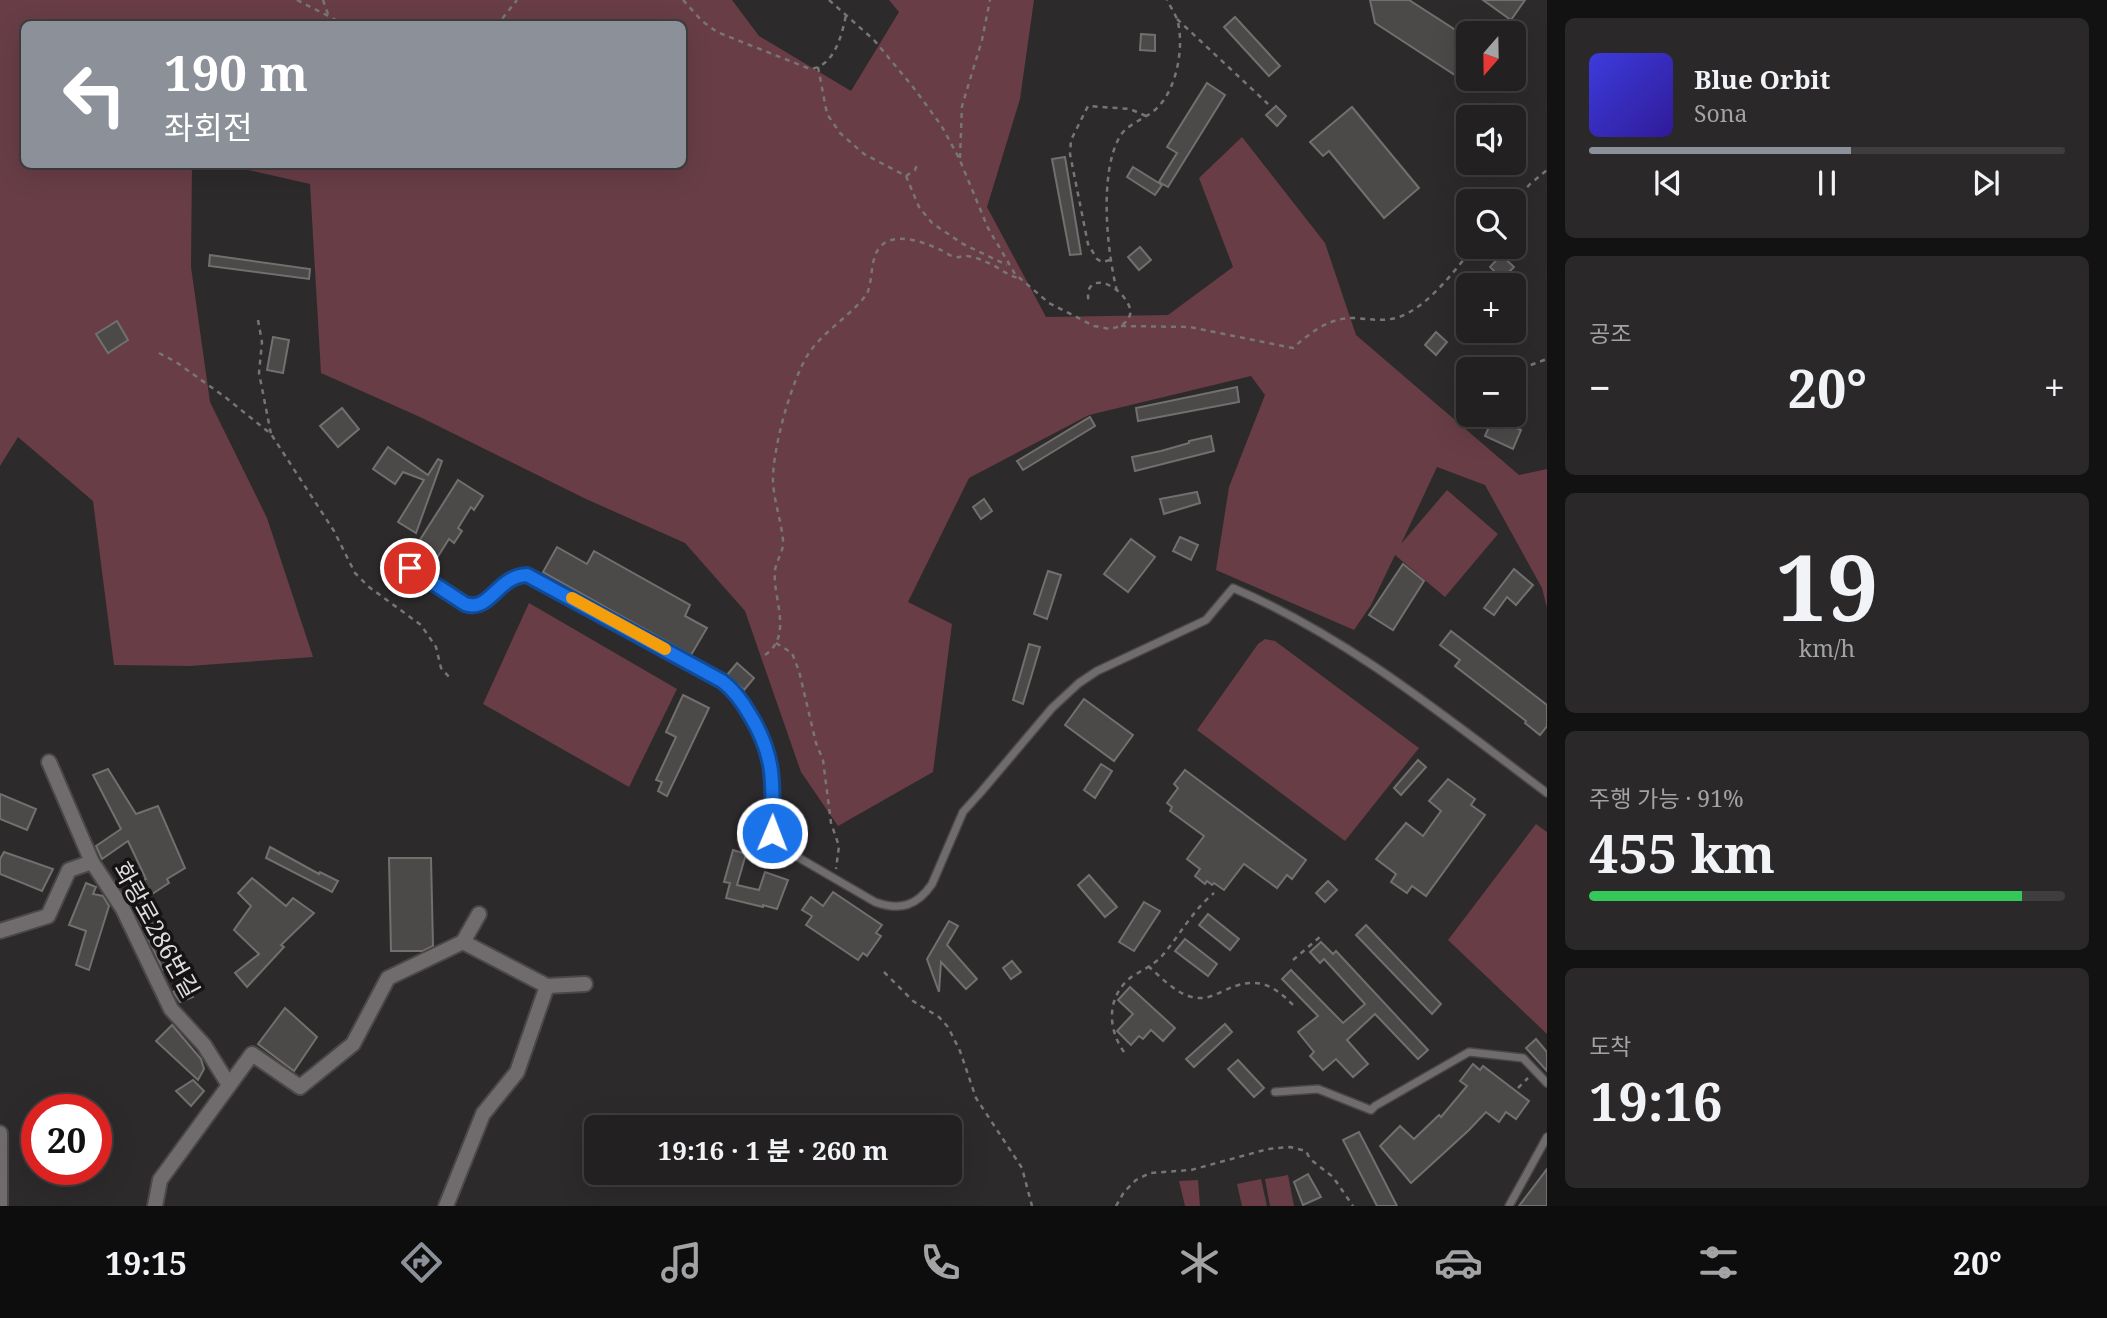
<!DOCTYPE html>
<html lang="ko">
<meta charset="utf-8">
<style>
body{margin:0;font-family:"Noto Serif","Noto Sans KR",serif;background:#2a2829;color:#f1f3f6;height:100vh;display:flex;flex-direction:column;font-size:26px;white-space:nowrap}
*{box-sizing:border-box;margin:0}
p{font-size:23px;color:#a2a3a5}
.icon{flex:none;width:38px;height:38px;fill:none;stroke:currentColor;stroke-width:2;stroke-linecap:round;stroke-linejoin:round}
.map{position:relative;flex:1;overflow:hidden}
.sheet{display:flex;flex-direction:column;gap:18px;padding:18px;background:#131212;width:560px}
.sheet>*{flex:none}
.top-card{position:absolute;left:21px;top:21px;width:665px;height:147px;border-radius:10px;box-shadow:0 7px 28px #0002,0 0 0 2px #3f3e3e;background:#8c9099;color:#fff;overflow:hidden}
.needle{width:46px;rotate:200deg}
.controls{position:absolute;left:1456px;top:21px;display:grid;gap:14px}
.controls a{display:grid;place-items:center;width:70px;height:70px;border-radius:10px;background:#222020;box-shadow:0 7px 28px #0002,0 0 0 2px #3f3e3e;font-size:35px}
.speed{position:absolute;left:21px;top:1094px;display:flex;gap:14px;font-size:35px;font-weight:700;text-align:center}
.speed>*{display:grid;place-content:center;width:91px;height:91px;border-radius:50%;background:#222020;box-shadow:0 7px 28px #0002,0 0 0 2px #3f3e3e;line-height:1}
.speed .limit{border:10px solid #d22;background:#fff;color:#111}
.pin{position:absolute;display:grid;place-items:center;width:60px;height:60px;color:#fff;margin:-30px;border:4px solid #fff;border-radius:50%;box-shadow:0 2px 7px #0007}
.me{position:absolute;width:77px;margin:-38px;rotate:1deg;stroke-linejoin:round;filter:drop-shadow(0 0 5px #0008)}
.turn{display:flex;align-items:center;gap:24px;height:147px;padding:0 28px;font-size:32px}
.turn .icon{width:91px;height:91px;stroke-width:2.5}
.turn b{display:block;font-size:49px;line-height:60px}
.big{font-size:52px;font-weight:700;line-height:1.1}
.sheet .widget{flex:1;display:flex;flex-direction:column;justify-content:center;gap:10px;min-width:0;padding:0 24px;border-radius:10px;background:#2a2829}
.sheet .dial{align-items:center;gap:0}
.dial b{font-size:91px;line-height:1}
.song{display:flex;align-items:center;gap:21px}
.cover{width:84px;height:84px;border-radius:10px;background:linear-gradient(135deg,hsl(240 70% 55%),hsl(250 70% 35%))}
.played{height:7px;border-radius:4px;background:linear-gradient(90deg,#8c9099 55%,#3f3e3e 55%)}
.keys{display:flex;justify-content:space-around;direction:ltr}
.heat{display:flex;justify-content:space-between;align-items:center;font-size:38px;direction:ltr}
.charge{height:10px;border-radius:5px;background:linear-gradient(90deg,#34c759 91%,#3f3e3e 0)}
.trip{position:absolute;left:584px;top:1115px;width:378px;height:70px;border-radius:10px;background:#222020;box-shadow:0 7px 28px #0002,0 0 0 2px #3f3e3e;font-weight:700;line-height:70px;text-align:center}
.tabs{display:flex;height:112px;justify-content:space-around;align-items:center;background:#0e0d0d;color:#a2a3a5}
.tabs .icon{width:49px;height:49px}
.tabs .current{color:#8c9099}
.tabs b{font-size:32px;color:#f1f3f6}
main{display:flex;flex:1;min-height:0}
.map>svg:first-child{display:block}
.green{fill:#683d46}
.building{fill:#4c4949;stroke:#726f6f;stroke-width:2}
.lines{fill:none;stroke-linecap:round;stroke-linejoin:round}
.lane-casing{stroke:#4a4747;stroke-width:10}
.street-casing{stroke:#4a4747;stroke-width:18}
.path{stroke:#777575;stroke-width:2.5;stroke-dasharray:5 5;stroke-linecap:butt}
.lane{stroke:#706c6d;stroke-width:7}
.street{stroke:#706c6d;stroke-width:14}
.route-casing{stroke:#114b97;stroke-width:18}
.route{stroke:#1a73e8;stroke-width:12}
.slow{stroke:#f59e0b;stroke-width:12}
.labels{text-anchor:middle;stroke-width:7;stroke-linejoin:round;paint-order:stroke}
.street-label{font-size:24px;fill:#dedcdc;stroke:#151313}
</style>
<main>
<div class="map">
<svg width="1547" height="1206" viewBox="0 0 1547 1206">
<rect width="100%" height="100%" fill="#2d2a2b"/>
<g class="green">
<polygon points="0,0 732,0 759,36 851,91 899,12 889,0 1034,0 1020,99 987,207 1046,317 1168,315 1233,267 1199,178 1242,137 1325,243 1356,335 1519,475 1547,469 1547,608 1542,588 1485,485 1437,467 1401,544 1447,490 1498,534 1445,597 1395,555 1371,605 1354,630 1216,570 1229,487 1265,395 1251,376 1089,415 969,478 908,602 952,624 933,772 838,826 801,772 745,611 685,543 586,499 420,417 321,373 310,184 226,165 682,164 682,24 24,24 24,164 192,165 191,267 210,402 267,518 313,657 189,666 114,665 93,501 18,437 0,466"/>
<polygon points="529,603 677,689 629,787 483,704"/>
<polygon points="1265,639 1275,641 1419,748 1345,841 1197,730 1258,644"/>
<polygon points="1536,824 1547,832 1547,1034 1448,940"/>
<polygon points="1288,1175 1294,1206 1270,1206 1265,1179"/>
<polygon points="1261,1179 1267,1206 1242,1206 1237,1184"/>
<polygon points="1198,1180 1200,1206 1185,1206 1179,1181"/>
</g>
<g class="building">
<polygon points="1370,0 1409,0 1468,38 1468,67 1461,79 1375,23"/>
<polygon points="1483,0 1525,0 1511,20"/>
<polygon points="1235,17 1280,66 1269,76 1224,27"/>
<polygon points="1141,34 1155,35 1155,51 1140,50"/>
<polygon points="1207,83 1225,95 1168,187 1159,182 1177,153 1167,147"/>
<polygon points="1276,106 1286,116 1277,126 1266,115"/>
<polygon points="1352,107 1419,188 1384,218 1329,151 1323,156 1310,142"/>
<polygon points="1065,157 1081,254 1070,255 1052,159"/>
<polygon points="1133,167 1162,185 1155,195 1127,177"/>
<polygon points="1140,247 1151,260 1139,270 1128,257"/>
<polygon points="210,255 310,269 309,279 209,266"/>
<polygon points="1501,255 1514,267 1502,279 1490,267"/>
<polygon points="117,321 128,340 108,353 96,334"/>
<polygon points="1436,332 1447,342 1436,355 1425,345"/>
<polygon points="273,337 289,340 283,373 267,370"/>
<polygon points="1237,387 1239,402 1138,421 1136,408"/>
<polygon points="342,408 359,429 338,447 320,426"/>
<polygon points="1090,417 1095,426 1023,470 1017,461"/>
<polygon points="1493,417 1521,430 1513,449 1485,436"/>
<polygon points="1211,436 1214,451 1135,471 1132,457 1161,451 1189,443 1189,441"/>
<polygon points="388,447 428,475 438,459 442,461 416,533 398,522 424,480 403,472 395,484 373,469"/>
<polygon points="458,480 483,496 474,510 471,507 458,528 462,531 454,543 449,539 430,569 409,557"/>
<polygon points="1197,492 1200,503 1164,514 1160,499"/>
<polygon points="984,499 992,511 981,519 973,507"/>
<polygon points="1180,537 1198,545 1191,560 1173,551"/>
<polygon points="1131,539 1155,557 1128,592 1104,574"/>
<polygon points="557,547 587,564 594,551 690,605 685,616 707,628 691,655 543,572"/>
<polygon points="1403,564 1424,581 1393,630 1369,615"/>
<polygon points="1514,569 1533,585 1516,605 1507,597 1494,615 1484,608"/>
<polygon points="1048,571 1061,575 1047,619 1034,614"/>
<polygon points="1451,631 1547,705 1547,726 1540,735 1525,723 1526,721 1455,666 1460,660 1440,645"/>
<polygon points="1029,644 1040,647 1023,704 1013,700"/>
<polygon points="737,663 754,678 744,690 727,675"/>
<polygon points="683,695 709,708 667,796 658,791 662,782 656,780 676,737 666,732"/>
<polygon points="1084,699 1133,735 1114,761 1065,725"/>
<polygon points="1418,760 1426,767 1401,795 1394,788"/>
<polygon points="1101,764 1112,771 1095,798 1084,790"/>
<polygon points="108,769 136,814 158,806 185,868 167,879 169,883 146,898 177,962 163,970 133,908 138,906 129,887 146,879 128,841 102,859 96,846 121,829 93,775"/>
<polygon points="1185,770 1306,860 1292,879 1287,875 1277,888 1244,864 1224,890 1214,883 1212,885 1207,881 1205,884 1195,876 1200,869 1187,859 1204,836 1170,811 1172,807 1167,803 1178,788 1174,784"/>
<polygon points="1448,779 1475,799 1471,805 1485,815 1426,896 1412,886 1407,893 1391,882 1396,874 1376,859 1406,823 1423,836 1441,811 1429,801"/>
<polygon points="0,794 36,809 27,830 0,819"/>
<polygon points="270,847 319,874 320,872 338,881 332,892 266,858"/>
<polygon points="733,850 746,854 737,885 759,890 765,872 788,880 777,909 763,905 763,907 726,898 730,883 724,882"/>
<polygon points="4,852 53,869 42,891 0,874 0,859"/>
<polygon points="389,858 431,858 433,946 423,951 391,951"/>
<polygon points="1089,875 1117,907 1105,917 1078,885"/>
<polygon points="252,878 286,906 293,898 314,913 281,945 284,947 247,987 235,973 259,954 234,930 251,906 238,893"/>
<polygon points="1328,881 1337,890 1325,902 1316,893"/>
<polygon points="86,883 96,887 93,894 103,896 109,906 89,970 76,965 86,931 69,925"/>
<polygon points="833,892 882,925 876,933 881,936 867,956 863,953 858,960 806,925 812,916 802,910 811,897 823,906"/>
<polygon points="1144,902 1160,911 1134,951 1119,942"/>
<polygon points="1208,914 1239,939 1230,950 1199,925"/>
<polygon points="949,921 958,926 947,945 977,979 966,989 941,962 939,992 927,959"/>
<polygon points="1366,925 1441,1004 1432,1014 1356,935"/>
<polygon points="1185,939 1217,964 1208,976 1175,951"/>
<polygon points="1321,942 1333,954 1336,951 1428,1050 1418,1059 1375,1014 1347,1040 1368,1064 1353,1077 1336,1059 1323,1070 1310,1056 1314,1052 1298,1032 1318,1016 1282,979 1291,970 1343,1023 1365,1004 1324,959 1320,963 1310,952"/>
<polygon points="1012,961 1021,972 1011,979 1003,968"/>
<polygon points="189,984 193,997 180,1002 173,992"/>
<polygon points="1130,987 1175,1028 1163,1041 1151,1030 1143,1039 1139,1036 1131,1045 1117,1031 1133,1014 1118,1000"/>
<polygon points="285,1008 317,1037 294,1071 258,1044"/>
<polygon points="1225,1024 1232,1032 1194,1067 1186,1059"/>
<polygon points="172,1025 201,1059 204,1069 198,1080 156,1041"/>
<polygon points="1536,1039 1547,1052 1547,1071 1526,1048"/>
<polygon points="1238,1060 1264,1088 1254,1097 1228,1069"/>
<polygon points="1473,1064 1480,1070 1483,1066 1529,1101 1516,1119 1506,1112 1499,1122 1486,1112 1469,1130 1411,1183 1380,1146 1400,1126 1414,1139 1439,1115 1441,1117 1467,1086 1460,1081"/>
<polygon points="193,1080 204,1091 191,1106 176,1091"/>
<polygon points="1359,1132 1373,1159 1397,1206 1377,1206 1343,1140"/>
<polygon points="1547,1169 1547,1206 1519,1206"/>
<polygon points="1308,1174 1321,1197 1303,1205 1294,1182"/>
</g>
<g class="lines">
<g class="lane-casing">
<g id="lane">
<path d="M 409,568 L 465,604 C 489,612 499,576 527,575 L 722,681 C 761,712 773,754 772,803 C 772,816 773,828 770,841 L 875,902 C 900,911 917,906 932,884 L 963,812 L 981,792 L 1052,708 L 1079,683 L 1097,671 L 1206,620 L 1233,588 C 1348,637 1448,719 1547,793"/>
<polyline points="1275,1092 1318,1089 1371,1110 1375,1106 1469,1052 1523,1058 1547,1083"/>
<polyline points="1509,1206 1547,1137"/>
</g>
</g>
<g class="street-casing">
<g id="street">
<polyline points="49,762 92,862 123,909 171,1009 204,1045 229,1085"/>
<polyline points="0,931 48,916 69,870 92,862"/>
<polyline points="463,942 479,914"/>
<polyline points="547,986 585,984"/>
<polyline points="0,1133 0,1206"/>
<polyline points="155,1206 160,1180 252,1054 300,1087 353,1044 388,978 463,942 547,986 517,1072 483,1114 446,1206"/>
</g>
</g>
<g class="path">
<polyline points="297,0 336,20 349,24"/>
<polyline points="323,0 329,17"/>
<path d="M 683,0 L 702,21 L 717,32 L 810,69 C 834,67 842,35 846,15"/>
<path d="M 829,0 L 874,40 L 913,87 L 941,125 L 959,158 L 988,228 L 1015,274 L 1049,303 L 1094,326 L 1110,329 L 1121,326 L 1128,320 L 1131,312 C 1125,284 1081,267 1089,304"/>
<polyline points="1177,19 1268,104"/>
<polyline points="494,24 502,19 517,0"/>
<polyline points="818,67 827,114 840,133 864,154 906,176 919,207 932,223 963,244 1007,265"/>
<polyline points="960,158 962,106 982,40 990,0"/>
<polyline points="906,176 915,170 918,162"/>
<polyline points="1514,202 1530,184 1547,170"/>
<polyline points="1110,260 1102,262 1097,259 1088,244 1070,154 1071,140 1088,106 1130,109 1146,116"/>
<path d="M 1117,291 C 1107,252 1099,175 1119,138 C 1126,124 1144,120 1156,109 C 1177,90 1185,45 1177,19 C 1174,12 1170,6 1167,0"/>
<polyline points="258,320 262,342 259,373 271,434"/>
<path d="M 1121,326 L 1190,327 L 1293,348 C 1311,332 1330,317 1355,318 C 1370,319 1384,322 1399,317 C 1429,306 1454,271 1474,247"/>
<polyline points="159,353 176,362 225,397 271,434 334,531 355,573 369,587 421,625 436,647 441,668 450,678"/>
<polyline points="1514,375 1520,369 1547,359"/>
<polyline points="776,643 792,653 799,671 816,743 823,760 831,823 839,846 836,869"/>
<path d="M 765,655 C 794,635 772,598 775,570 C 777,559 784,551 783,540 C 781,520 774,501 773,482 C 772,450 792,376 811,350 C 827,329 851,315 867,294 C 873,280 870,258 880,247 C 894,231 924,242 941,250 C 945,252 950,256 955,257 C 960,258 960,256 965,256 C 972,256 980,259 986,262 C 998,266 1007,276 1019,278"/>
<polyline points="1293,960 1321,936"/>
<path d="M 1148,966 C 1161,977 1175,993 1192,997 C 1204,1000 1213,996 1223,991 C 1255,976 1271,982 1295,1007"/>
<polyline points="884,972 913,1001 939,1017 948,1027 960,1051 976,1098 1022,1168 1032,1206"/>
<path d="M 1124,1052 C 1107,1028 1107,997 1130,978 C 1140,971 1154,965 1162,956 C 1180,935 1192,911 1214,893"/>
<polyline points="1518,1088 1528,1078"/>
<polyline points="1116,1206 1124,1192 1136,1180 1150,1173 1191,1170 1268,1149 1290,1147 1306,1151 1310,1159 1333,1177 1353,1206"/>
</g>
<use href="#lane" class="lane"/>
<use href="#street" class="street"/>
</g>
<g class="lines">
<g class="route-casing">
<path id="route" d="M 410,568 L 465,604 C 490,613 497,576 527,575 L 722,681 C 734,690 742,701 750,715 C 776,757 773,785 772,833"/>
</g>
<use href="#route" class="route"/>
<polyline class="slow" points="572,598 665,649"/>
</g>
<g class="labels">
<g class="street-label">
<text transform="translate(156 930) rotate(61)" y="8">화랑로286번길</text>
</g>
</g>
</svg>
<div class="controls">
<a><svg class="needle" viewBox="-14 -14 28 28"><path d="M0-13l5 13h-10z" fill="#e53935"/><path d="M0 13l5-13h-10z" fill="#a2a3a5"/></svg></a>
<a><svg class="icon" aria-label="sound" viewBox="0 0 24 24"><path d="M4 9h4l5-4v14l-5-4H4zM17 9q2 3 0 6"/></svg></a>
<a><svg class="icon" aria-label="search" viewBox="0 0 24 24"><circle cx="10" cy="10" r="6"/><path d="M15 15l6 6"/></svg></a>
<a>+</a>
<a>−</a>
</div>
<div class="speed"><div class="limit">20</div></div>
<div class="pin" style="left:410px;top:568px;background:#d93025"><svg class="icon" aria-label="arrive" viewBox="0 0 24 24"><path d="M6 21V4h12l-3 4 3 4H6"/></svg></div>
<svg class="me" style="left:772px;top:833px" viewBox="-20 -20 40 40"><circle r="17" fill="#1a73e8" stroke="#fff" stroke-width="3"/><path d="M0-11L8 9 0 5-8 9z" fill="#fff"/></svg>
<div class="trip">19:16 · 1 분 · 260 m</div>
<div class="top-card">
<div class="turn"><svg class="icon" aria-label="left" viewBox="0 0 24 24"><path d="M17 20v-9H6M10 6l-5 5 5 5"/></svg><div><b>190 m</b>좌회전</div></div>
</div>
</div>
<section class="sheet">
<div class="widget">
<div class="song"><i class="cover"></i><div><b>Blue Orbit</b><p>Sona</p></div></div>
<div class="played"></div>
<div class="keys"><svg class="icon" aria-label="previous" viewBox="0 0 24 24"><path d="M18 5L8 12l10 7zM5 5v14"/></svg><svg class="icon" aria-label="pause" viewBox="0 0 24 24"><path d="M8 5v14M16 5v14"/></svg><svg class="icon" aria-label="next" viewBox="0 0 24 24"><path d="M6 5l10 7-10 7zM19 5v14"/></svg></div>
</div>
<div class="widget"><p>공조</p>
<div class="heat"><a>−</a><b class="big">20°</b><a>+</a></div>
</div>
<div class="widget dial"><b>19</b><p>km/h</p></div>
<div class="widget"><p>주행 가능 · 91%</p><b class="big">455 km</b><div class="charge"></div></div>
<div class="widget"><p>도착</p><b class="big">19:16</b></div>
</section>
</main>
<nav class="tabs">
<b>19:15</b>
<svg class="icon current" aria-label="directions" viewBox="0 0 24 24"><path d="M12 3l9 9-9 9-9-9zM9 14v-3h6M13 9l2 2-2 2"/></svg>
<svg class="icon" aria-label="music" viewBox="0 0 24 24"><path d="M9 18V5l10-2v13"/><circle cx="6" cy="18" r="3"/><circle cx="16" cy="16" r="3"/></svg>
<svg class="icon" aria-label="phone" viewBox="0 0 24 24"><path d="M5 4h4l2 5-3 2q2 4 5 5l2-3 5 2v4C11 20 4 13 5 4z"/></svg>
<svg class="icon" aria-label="climate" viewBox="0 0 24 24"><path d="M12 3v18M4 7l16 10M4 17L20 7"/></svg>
<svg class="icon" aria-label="car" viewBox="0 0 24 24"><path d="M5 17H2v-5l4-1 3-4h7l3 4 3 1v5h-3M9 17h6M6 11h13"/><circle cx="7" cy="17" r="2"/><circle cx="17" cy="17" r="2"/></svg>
<svg class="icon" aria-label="filters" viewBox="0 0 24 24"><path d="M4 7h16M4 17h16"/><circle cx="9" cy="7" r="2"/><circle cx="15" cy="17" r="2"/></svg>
<b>20°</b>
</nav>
